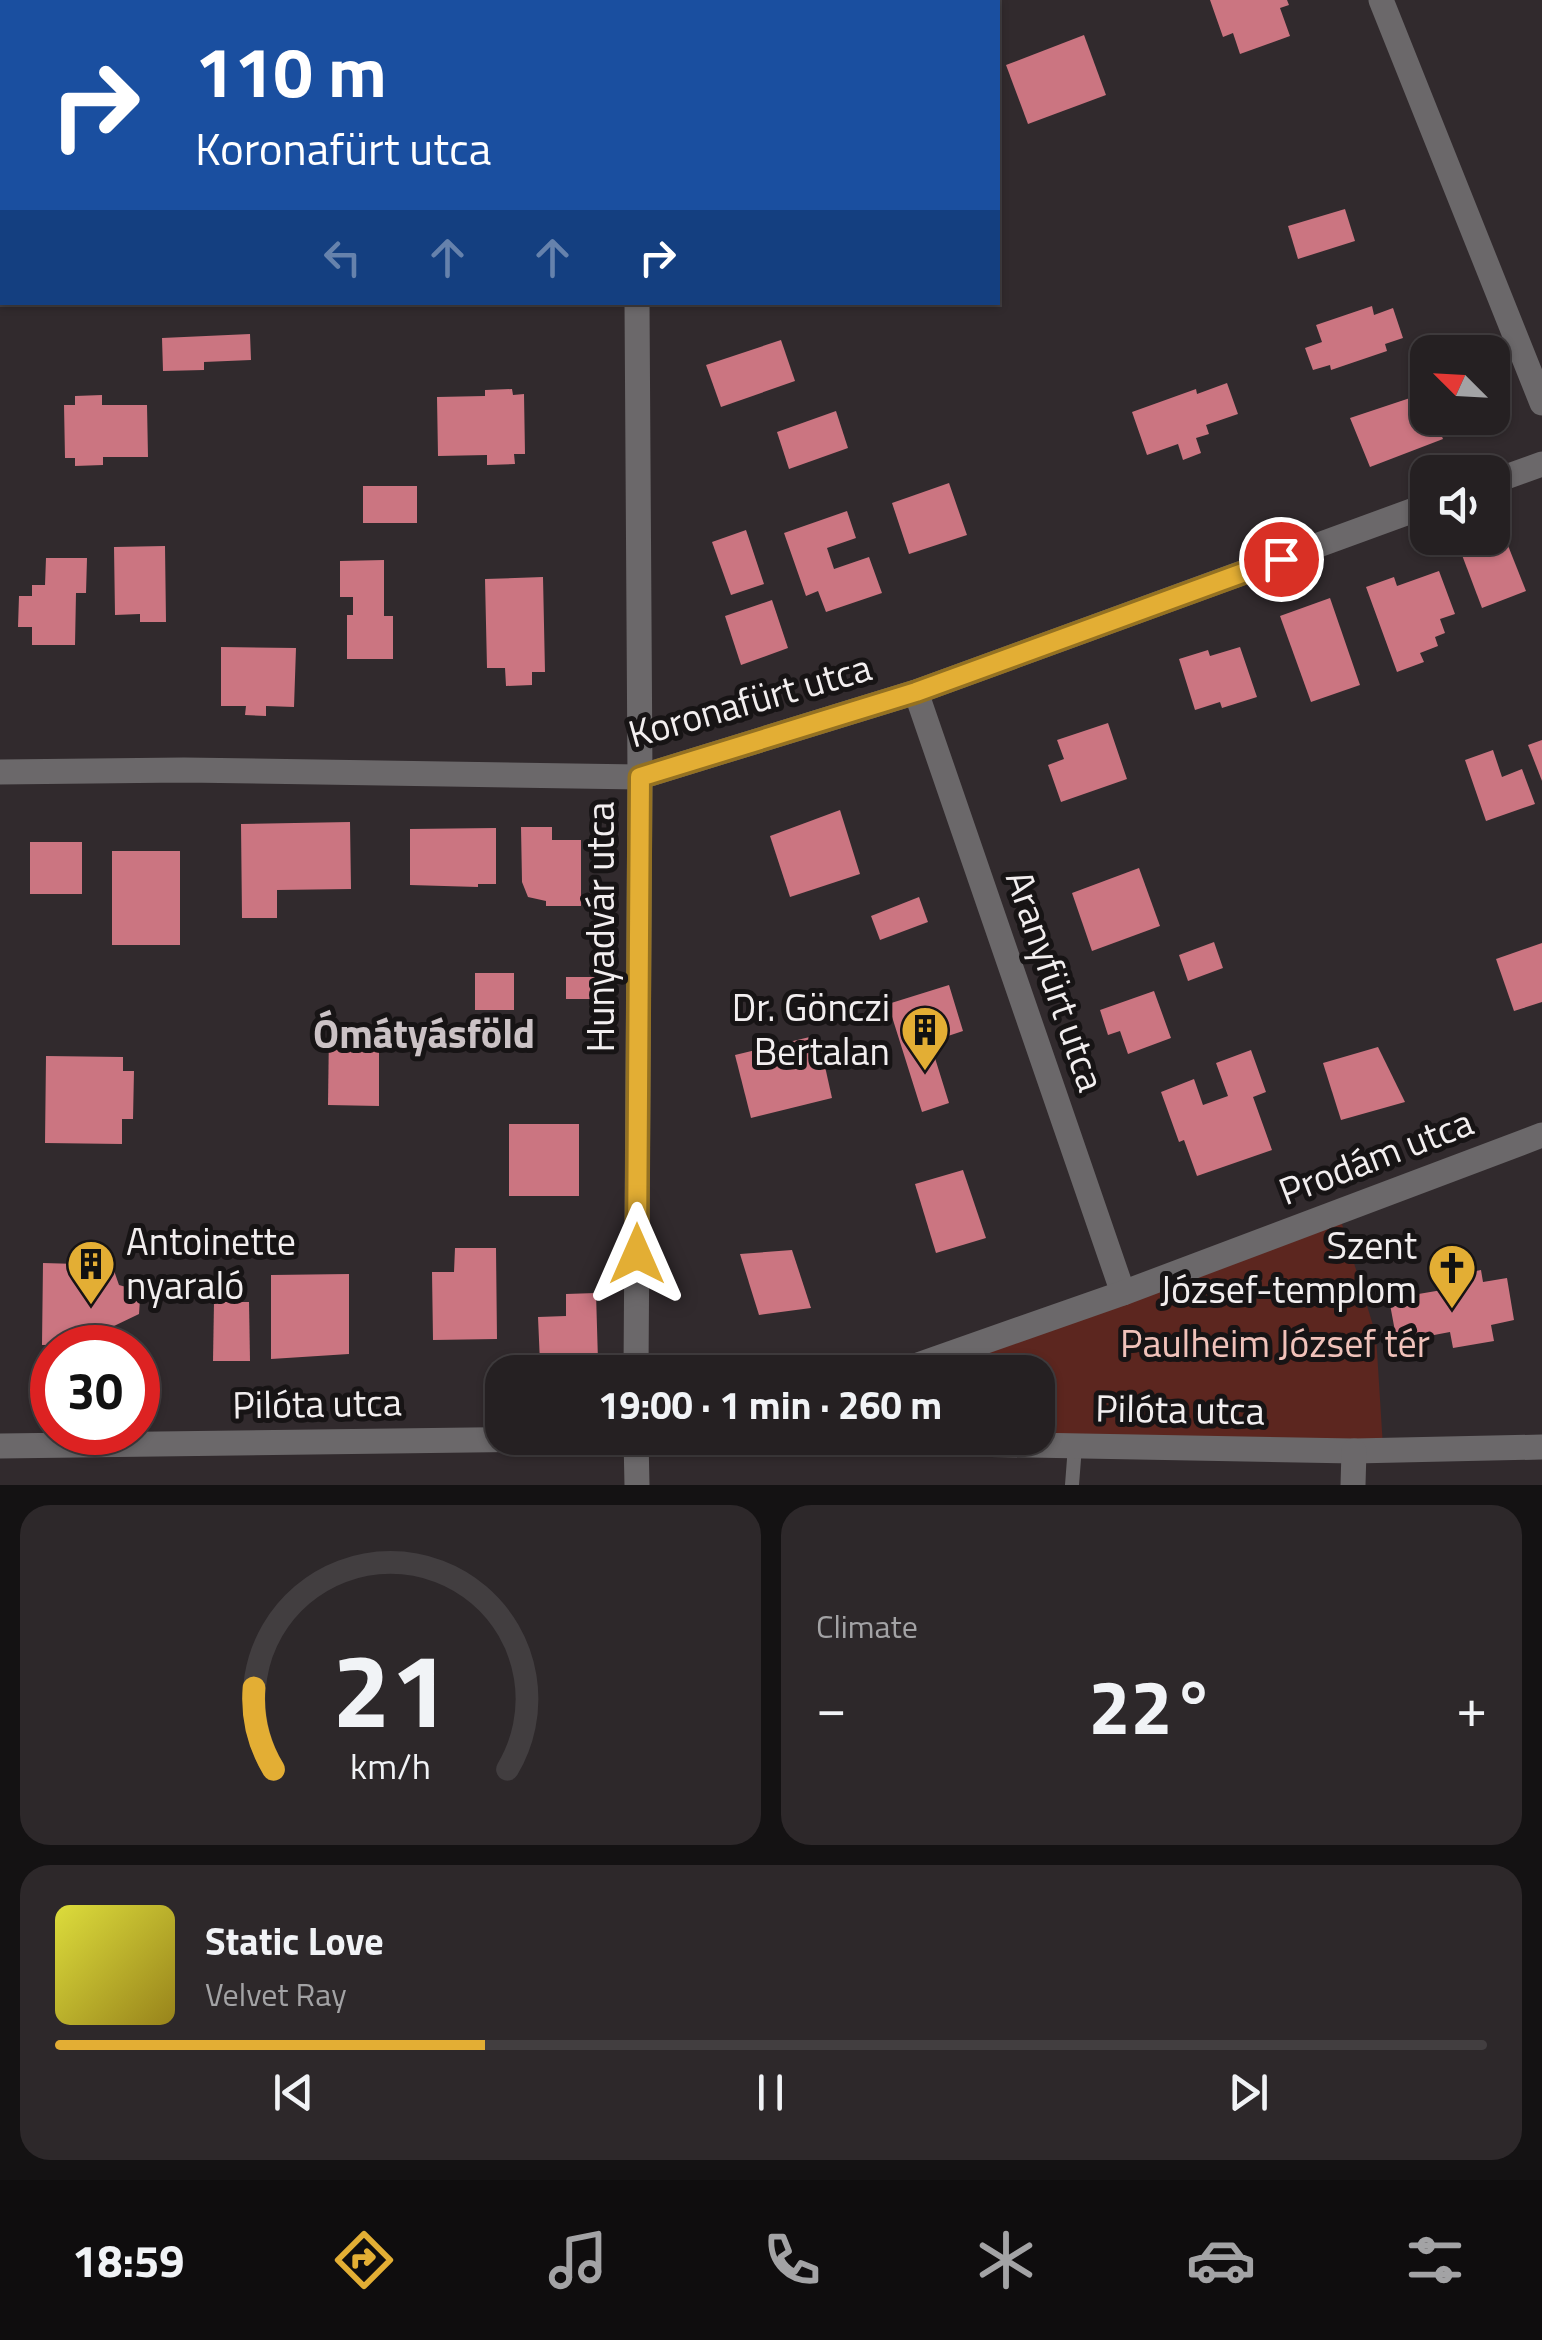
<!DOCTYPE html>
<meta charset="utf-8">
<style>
body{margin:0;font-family:"Titillium Web",sans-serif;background:#2d282a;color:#f1f3f6;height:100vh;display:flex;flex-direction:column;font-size:38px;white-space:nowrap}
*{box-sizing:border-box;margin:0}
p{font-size:32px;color:#a3a3a5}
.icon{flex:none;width:55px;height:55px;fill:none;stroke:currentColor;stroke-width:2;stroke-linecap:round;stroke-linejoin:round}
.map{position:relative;height:1485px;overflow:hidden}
.panel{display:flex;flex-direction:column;gap:20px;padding:20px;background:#141213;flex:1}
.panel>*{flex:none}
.top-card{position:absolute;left:0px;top:0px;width:1000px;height:305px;box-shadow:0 2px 8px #0004,0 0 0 2px #423e40;background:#1a4fa0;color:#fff;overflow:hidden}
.needle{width:65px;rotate:294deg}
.controls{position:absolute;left:1410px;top:335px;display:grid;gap:20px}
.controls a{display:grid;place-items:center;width:100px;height:100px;border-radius:20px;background:#252022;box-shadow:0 2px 8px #0004,0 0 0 2px #423e40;font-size:50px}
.speed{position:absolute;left:30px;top:1325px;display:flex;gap:20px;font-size:50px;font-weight:700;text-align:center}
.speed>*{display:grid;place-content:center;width:130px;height:130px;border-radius:50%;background:#252022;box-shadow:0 2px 8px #0004,0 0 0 2px #423e40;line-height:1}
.speed .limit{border:15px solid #d22;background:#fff;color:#111}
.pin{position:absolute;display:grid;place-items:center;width:85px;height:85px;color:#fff;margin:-42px;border:5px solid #fff;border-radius:50%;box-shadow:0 2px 10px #0007}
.me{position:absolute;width:110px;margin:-55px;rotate:0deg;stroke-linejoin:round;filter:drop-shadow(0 0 8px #0008)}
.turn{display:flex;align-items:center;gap:35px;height:210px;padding:0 30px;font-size:45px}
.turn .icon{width:130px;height:130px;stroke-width:2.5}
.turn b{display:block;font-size:70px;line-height:85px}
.lanes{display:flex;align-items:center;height:95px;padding:0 30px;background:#0003;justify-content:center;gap:50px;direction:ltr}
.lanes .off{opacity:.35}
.big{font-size:75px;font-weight:700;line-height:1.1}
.panel .widget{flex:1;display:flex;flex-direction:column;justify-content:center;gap:15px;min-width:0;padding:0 35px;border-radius:30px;background:#2d282a}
.panel .dial{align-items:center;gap:0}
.dial svg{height:260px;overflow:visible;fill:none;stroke:#423e40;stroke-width:7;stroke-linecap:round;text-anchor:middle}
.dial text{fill:#f1f3f6;stroke:none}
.song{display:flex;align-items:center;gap:30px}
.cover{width:120px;height:120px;border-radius:15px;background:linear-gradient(135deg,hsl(60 70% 55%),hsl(50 70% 35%))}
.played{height:10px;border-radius:5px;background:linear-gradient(90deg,#e3ae34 30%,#423e40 30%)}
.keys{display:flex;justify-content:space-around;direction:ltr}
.heat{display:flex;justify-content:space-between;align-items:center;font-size:55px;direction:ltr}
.panel .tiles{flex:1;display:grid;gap:20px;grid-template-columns:1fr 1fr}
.widget:last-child{grid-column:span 2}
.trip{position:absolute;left:485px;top:1355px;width:570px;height:100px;border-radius:30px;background:#252022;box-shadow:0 2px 8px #0004,0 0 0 2px #423e40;font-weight:700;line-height:100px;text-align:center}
.tabs{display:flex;height:160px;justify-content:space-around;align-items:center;background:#0f0d0e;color:#a3a3a5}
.tabs .icon{width:70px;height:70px}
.tabs .on{color:#e3ae34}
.tabs b{font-size:45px;color:#f1f3f6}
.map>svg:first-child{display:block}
.green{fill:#5c261f}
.building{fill:#cb7581}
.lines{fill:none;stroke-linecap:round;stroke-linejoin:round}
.lane{stroke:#6b686a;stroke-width:14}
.street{stroke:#6b686a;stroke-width:25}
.route-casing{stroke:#947122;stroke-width:25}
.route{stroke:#e3ae34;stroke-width:18}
.labels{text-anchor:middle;stroke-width:10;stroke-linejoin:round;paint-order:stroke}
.street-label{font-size:38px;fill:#f2eeef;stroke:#171415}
.poi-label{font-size:38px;fill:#f2eeef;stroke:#171415;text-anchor:end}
.park-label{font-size:38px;fill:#f1c2ba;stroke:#171415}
.neighbourhood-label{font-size:40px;font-weight:bold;fill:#cbc2c5;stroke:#171415}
</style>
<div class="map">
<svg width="1542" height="1485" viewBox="0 0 1542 1485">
<rect width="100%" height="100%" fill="#312a2d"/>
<polygon class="green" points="1339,1214 1376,1335 1383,1447 1038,1438 1038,1372 916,1372"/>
<g class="building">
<polygon points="1210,0 1287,0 1289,5 1280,8 1290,36 1240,54 1233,33 1223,37"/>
<polygon points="1084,35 1106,95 1028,124 1006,65"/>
<polygon points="1345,209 1355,241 1298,259 1288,226"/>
<polygon points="1372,306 1374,315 1393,308 1403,338 1385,344 1387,351 1331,370 1330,365 1313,370 1305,348 1322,342 1316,325"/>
<polygon points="250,334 251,360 204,362 204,370 163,371 162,338"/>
<polygon points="781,340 795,381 721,407 706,365"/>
<polygon points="1227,383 1238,414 1206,425 1209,434 1196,438 1201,453 1183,460 1178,444 1147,455 1132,412 1196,389 1197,394"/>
<polygon points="512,389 513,395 524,394 525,454 514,454 515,464 487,465 487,455 438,456 437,397 485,396 485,390"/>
<polygon points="1425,393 1428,418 1434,418 1443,439 1370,467 1350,418"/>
<polygon points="102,395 102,405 147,405 148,457 103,457 103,465 75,466 75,458 65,458 64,405 75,405 75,396"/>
<polygon points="836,411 848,448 789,469 777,432"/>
<polygon points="949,483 967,535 909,554 892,503"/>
<rect x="363" y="486" width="54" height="37"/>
<polygon points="847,511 856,538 827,548 834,569 869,557 882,593 826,612 818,591 806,596 784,533"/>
<polygon points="746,530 764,584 731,595 712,542"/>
<polygon points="1505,538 1526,591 1482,608 1462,555"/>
<polygon points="165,546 166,622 140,622 140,614 115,615 114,547"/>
<polygon points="46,558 87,558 86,593 76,593 75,645 32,645 32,627 18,627 19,596 32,596 32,585 45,585"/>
<polygon points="384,560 384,616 393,616 393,659 347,659 347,615 353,615 353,597 340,597 340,561"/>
<polygon points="1439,571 1455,614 1440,619 1445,633 1435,637 1438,646 1420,653 1424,662 1397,672 1366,587 1394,577 1397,586"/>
<polygon points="543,577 545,672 532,672 532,685 506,686 505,668 487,668 485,579"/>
<polygon points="1330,598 1360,685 1311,702 1280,616"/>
<polygon points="772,600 788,648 741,665 725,616"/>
<polygon points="221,647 296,648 294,707 266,706 266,716 245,715 246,706 221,706"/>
<polygon points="1240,647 1257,697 1222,708 1220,702 1195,710 1179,659 1208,650 1210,656"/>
<polygon points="1108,723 1127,779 1061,802 1048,765 1064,759 1057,740"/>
<polygon points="1542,740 1542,781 1528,745"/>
<polygon points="1493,750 1502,777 1522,769 1535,804 1486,821 1465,760"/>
<polygon points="840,810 860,874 790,897 770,836"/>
<polygon points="350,822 351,889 277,890 277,918 242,918 241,824"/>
<polygon points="521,827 552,827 552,840 581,840 581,906 546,906 546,901 528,897 522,882"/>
<polygon points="496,828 496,884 478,884 478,887 410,885 410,829"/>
<rect x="30" y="842" width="52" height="52"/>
<rect x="112" y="851" width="68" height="94"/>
<polygon points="1139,868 1160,926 1092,951 1072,893"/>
<polygon points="919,897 928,922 880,940 871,916"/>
<polygon points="1214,942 1223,968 1188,981 1179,955"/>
<polygon points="1542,943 1542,1002 1514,1011 1496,959"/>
<rect x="475" y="973" width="39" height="37"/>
<rect x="566" y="977" width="38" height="22"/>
<polygon points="949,985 963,1031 930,1042 949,1103 922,1112 888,1004"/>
<polygon points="1154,991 1171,1038 1128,1054 1120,1031 1108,1035 1100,1010"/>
<polygon points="329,1029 379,1029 379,1106 328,1105"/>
<polygon points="818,1035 832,1098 751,1118 735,1055"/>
<polygon points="1378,1047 1405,1102 1341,1120 1323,1063"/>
<polygon points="1251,1050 1266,1092 1253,1097 1272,1150 1197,1176 1184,1140 1179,1142 1161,1092 1194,1079 1203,1105 1228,1096 1216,1063"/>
<polygon points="46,1056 123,1057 123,1071 134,1071 133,1119 122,1119 122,1144 45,1143"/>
<rect x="509" y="1124" width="70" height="72"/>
<polygon points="963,1170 986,1238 936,1253 915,1184"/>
<polygon points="455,1248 496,1248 497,1339 433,1340 432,1272 454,1272"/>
<polygon points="792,1250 811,1308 759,1315 740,1254"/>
<polygon points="43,1263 112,1265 119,1285 133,1289 140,1299 139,1314 114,1326 114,1344 42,1345"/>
<polygon points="1481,1270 1483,1282 1507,1278 1514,1320 1491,1325 1494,1341 1453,1348 1450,1332 1397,1342 1389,1299 1442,1290 1440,1278"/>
<polygon points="349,1274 349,1354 271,1359 271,1275"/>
<polygon points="596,1293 598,1361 540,1363 538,1317 566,1316 566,1294"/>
<polygon points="214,1302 249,1302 250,1361 213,1361"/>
</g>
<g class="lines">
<polyline class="lane" points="1072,1485 1075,1446"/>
<g class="street">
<polyline points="1381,0 1542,403"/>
<polyline points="637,2 637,0"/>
<polyline points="872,2 878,0"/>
<polyline points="0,101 2,101"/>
<polyline points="1492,482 1542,464"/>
<polyline points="916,692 1123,1293"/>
<polyline points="0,772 184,770 640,777 916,692 1428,505"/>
<polyline points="636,1372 640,777 637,302"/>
<polyline points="898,1372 1123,1293 1542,1135"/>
<polyline points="636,1438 637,1485"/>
<polyline points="637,1438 1354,1451 1542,1447"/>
<polyline points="0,1446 634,1438"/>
<polyline points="1353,1485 1354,1451"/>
</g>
</g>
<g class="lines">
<g class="route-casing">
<polyline id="route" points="637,1254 640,777 916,692 1281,559"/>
</g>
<use href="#route" class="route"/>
</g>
<defs>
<g id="building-pin" transform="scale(2.5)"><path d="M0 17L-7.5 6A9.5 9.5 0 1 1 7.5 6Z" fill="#e3ae34" stroke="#171415"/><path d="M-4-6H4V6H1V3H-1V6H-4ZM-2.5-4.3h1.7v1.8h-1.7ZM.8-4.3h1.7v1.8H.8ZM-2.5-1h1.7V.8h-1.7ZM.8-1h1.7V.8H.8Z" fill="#111"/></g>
<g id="church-pin" transform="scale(2.5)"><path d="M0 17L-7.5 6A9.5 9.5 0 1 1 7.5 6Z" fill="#e3ae34" stroke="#171415"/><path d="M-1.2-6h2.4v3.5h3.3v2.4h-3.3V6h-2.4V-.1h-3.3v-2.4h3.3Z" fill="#111"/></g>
</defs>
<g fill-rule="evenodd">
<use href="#building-pin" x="925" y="1030"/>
<use href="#building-pin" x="91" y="1264"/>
<use href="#church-pin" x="1452" y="1268"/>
</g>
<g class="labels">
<g class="street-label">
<text transform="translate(750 701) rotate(-16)" y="13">Koronafürt utca</text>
<text transform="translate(601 927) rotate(-90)" y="13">Hunyadvár utca</text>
<text transform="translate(1055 981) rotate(71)" y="13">Aranyfürt utca</text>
<text transform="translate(1376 1157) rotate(-21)" y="13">Prodám utca</text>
<text transform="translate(317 1404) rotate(-1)" y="13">Pilóta utca</text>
<text transform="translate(1180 1410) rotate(1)" y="13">Pilóta utca</text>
</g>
<g class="poi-label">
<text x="890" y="1021">Dr. Gönczi<tspan x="890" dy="44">Bertalan</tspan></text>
<text x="126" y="1255" text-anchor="start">Antoinette<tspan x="126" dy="44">nyaraló</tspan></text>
<text x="1417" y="1259">Szent<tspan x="1417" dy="44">József-templom</tspan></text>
</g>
<g class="park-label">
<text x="1275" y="1357">Paulheim József tér</text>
</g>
<g class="neighbourhood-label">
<text x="424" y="1048">Ómátyásföld</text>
</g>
</g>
</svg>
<div class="controls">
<a><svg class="needle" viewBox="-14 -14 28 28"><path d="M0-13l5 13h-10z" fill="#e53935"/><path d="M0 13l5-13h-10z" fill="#a3a3a5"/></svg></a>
<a><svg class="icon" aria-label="sound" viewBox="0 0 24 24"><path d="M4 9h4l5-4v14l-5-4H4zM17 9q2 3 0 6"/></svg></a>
</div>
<div class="speed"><div class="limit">30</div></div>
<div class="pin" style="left:1281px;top:559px;background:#d93025"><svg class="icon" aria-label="arrive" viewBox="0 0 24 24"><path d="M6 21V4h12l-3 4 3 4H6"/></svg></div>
<svg class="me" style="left:637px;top:1254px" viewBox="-20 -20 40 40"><path d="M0-17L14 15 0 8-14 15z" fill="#e3ae34" stroke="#fff" stroke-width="4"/></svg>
<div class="trip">19:00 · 1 min · 260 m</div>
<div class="top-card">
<div class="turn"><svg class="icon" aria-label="right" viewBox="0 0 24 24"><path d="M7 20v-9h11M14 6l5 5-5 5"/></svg><div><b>110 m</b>Koronafürt utca</div></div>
<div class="lanes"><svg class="icon off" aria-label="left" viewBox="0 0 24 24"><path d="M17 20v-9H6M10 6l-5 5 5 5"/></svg><svg class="icon off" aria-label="ahead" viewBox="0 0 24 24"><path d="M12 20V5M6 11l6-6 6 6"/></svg><svg class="icon off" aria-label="ahead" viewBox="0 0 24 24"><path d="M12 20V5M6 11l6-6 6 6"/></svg><svg class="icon" aria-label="right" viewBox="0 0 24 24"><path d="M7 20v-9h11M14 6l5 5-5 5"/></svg></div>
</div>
</div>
<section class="panel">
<div class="tiles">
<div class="widget dial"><svg viewBox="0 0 100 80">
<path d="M14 69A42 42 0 1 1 86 69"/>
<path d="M14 69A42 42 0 0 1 8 44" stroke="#e3ae34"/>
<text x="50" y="56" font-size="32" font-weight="700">21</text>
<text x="50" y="72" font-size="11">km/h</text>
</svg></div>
<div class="widget"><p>Climate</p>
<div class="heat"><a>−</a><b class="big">22°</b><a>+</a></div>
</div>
<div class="widget">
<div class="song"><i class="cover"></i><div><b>Static Love</b><p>Velvet Ray</p></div></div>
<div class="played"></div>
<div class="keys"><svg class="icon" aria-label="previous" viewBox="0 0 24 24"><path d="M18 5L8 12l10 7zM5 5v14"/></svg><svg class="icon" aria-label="pause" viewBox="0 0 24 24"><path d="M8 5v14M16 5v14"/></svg><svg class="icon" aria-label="next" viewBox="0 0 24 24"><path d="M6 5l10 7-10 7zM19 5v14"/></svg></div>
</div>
</div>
</section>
<nav class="tabs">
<b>18:59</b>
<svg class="icon on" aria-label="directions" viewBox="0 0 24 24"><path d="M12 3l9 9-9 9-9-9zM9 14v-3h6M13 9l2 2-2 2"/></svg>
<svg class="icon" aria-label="music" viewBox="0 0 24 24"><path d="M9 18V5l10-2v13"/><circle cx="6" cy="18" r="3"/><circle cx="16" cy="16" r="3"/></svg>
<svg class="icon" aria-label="phone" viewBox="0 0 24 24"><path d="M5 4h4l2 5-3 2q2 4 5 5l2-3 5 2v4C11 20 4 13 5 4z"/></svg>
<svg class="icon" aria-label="climate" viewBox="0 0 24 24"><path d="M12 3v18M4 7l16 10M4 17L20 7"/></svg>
<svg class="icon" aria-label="car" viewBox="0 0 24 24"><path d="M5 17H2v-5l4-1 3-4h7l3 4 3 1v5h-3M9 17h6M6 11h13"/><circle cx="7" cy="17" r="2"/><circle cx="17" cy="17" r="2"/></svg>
<svg class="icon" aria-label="filters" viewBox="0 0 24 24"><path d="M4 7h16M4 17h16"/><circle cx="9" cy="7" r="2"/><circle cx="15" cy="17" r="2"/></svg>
</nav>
